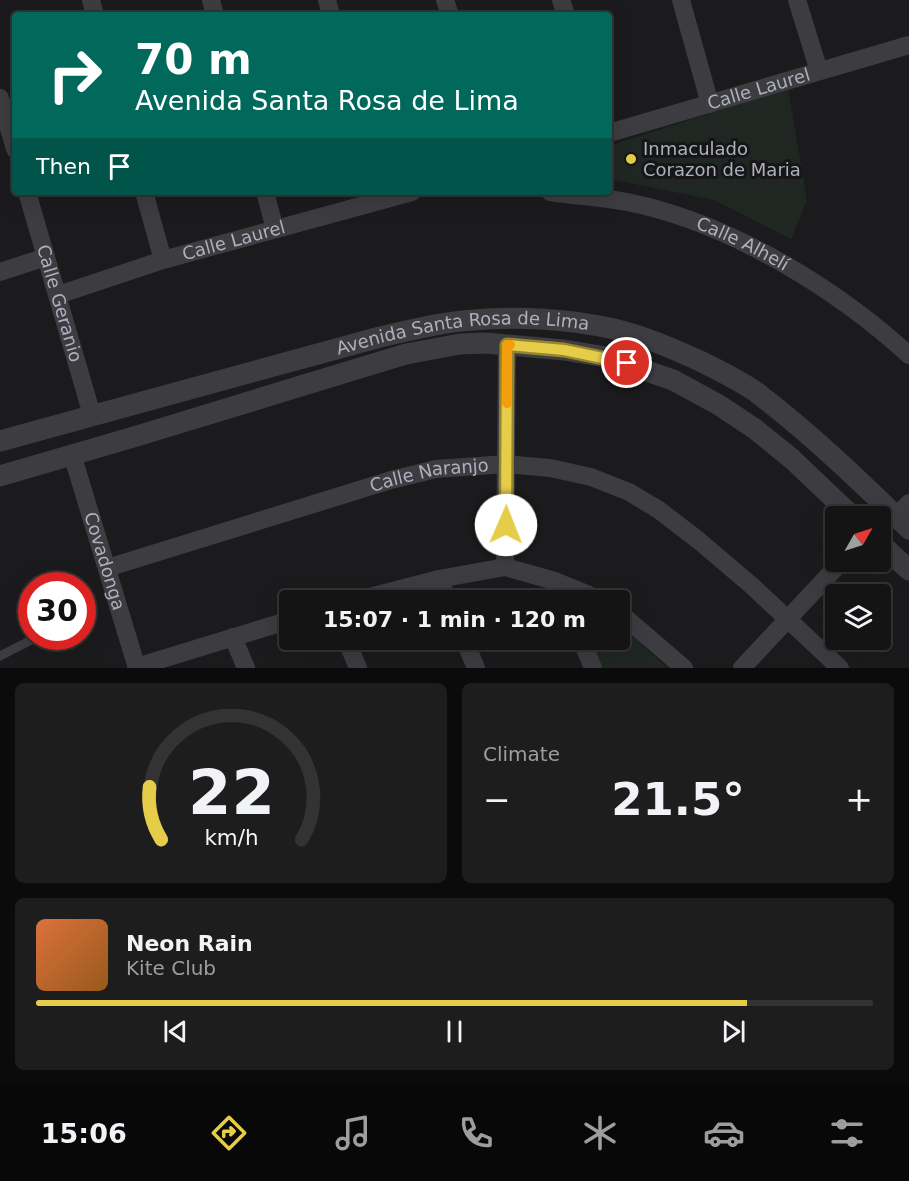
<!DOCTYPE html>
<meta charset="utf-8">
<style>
body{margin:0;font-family:"DejaVu Sans",sans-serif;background:#1d1d1e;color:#f1f3f6;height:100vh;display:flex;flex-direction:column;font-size:22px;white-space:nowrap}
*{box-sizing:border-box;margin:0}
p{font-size:20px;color:#9d9ea0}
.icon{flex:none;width:33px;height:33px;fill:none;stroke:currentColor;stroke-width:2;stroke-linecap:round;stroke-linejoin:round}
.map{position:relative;height:668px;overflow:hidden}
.side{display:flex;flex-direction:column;gap:15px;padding:15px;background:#0b0b0c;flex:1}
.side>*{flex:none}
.guide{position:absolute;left:12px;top:12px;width:600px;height:183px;border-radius:6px;box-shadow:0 6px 24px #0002,0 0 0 2px #333334;background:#00695c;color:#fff;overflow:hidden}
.needle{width:39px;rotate:51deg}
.fabs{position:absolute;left:825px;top:506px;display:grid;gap:12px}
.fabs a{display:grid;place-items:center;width:66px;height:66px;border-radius:6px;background:#141415;box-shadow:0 6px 24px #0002,0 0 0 2px #333334;font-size:30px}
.speed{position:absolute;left:18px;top:572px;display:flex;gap:12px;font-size:30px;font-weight:700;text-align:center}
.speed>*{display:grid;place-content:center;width:78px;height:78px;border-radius:50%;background:#141415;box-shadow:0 6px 24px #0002,0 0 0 2px #333334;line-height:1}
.speed .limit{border:9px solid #d22;background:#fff;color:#111}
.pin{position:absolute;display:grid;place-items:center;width:51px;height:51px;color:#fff;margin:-26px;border:3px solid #fff;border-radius:50%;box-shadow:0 2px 6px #0007}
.me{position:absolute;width:66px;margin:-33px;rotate:1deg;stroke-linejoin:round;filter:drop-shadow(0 0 4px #0008)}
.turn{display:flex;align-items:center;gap:21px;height:126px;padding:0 24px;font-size:27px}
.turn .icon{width:78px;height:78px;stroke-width:2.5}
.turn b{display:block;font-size:42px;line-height:51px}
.then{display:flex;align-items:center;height:57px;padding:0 24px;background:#0003;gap:12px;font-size:22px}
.big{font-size:45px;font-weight:800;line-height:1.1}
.side .widget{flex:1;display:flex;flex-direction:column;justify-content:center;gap:9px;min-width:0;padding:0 21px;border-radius:9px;background:#1d1d1e}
.side .dial{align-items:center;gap:0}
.dial svg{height:156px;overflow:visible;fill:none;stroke:#333334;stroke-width:7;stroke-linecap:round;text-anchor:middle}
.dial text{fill:#f1f3f6;stroke:none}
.song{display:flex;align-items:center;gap:18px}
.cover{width:72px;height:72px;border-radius:9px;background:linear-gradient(135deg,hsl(20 70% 55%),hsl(30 70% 35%))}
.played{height:6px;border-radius:3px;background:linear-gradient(90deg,#e6cd49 85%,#333334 85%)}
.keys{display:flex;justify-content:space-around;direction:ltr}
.heat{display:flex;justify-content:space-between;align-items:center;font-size:33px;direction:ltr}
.side .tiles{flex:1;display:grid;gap:15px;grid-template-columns:1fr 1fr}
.widget:last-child{grid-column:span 2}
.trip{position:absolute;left:279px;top:590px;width:351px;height:60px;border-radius:6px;background:#141415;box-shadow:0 6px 24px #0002,0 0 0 2px #333334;font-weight:800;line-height:60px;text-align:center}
.dock{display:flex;height:96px;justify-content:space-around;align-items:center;background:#080808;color:#9d9ea0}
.dock .icon{width:42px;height:42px}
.dock .on{color:#e6cd49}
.dock b{font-size:27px;color:#f1f3f6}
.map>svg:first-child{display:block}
.green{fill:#202723}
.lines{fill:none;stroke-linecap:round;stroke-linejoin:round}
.service{stroke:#3c3c41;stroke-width:9}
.minor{stroke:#3c3c41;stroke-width:18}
.tertiary{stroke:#3c3c41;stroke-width:21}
.route-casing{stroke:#96852f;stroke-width:15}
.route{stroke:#e6cd49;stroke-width:10}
.slow{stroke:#f59e0b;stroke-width:10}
.poi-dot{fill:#e6cd49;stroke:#161517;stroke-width:2}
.labels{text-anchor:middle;stroke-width:6;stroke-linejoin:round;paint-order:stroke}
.street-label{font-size:18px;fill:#aeb0bb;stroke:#161517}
.poi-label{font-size:18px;fill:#aeb0bb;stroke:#161517;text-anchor:start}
</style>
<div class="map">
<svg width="909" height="668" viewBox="0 0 909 668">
<rect width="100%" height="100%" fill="#1b1a1c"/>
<g class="green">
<polygon points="788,88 807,200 791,239 714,200 609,179 609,146"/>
<polygon points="620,624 667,668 602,668 589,639 620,639"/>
</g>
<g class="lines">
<polyline class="service" points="0,656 39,636"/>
<g class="minor">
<polyline points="91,0 95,15"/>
<polyline points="211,0 215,15"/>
<polyline points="327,0 331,15"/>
<polyline points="445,0 450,15"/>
<polyline points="561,0 566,15"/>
<polyline points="681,0 710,104"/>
<polyline points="797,0 819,71"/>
<polyline points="0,98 15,149"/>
<path id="s1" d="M 609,133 L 909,45"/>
<path id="s2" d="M 27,192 L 92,415"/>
<polyline points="144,192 163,260"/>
<polyline points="265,192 275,229"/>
<path id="s3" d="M 550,192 C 576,196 602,197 627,202 C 728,222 834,287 909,355"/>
<polyline points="0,272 46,257"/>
<path id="s4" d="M 58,295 L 163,260 L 412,192"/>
<path id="s5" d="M 72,454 L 137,668"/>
<polyline points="896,516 909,503"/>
<polyline points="505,567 507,345"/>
<path id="s6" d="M 107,568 L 391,480 L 436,469 L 506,464 L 550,468 L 591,477 L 629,492 L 659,510 L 698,540 L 751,585 L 840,668"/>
<polyline points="439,579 448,600"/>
<polyline points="358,600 439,579 505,567 555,581 587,594 598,600"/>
<polyline points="620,613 684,668"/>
<polyline points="233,637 246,668"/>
<polyline points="346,639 358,668"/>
<polyline points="464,639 476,668"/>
<polyline points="581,639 593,668"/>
<polyline points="136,667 290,620"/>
<polyline points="742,668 842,561"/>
</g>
<g class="tertiary">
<path id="s7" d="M 0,441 L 380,337 C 411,330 442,322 474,320 C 519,316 570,319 614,329 C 644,336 673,349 700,361 C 718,370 739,380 756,392 C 809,432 861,482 909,529"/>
<polyline points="0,476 137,436 406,354 460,344 485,343 564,350 606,357 673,380 719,405 755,429 792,459 852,516"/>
<polyline points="880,543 909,570"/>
</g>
</g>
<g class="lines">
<g class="route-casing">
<polyline id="route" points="506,525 507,345 564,350 627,363"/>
</g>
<use href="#route" class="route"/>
<polyline class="slow" points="507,403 507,345 510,345"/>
</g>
<circle class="poi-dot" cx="631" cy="159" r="6"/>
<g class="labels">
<g class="street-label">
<text dy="6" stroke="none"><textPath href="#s1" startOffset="156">Calle Laurel</textPath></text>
<text dy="6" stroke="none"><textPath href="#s4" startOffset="184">Calle Laurel</textPath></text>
<text dy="6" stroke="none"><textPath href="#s3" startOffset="201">Calle Alhelí</textPath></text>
<text dy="6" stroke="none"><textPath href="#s2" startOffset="116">Calle Geranio</textPath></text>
<text dy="6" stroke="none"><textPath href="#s7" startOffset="477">Avenida Santa Rosa de Lima</textPath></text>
<text dy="6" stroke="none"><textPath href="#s6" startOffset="336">Calle Naranjo</textPath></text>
<text dy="6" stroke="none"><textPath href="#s5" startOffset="112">Covadonga</textPath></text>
</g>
<g class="poi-label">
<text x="643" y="155">Inmaculado<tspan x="643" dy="21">Corazon de Maria</tspan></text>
</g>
</g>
</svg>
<div class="fabs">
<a><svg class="needle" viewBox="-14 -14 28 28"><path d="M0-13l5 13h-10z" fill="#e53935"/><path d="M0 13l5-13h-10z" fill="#9d9ea0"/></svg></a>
<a><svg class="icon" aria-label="layers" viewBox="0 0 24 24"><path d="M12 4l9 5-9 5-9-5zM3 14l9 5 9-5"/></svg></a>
</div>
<div class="speed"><div class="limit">30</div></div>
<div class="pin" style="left:627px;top:363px;background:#d93025"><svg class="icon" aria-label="arrive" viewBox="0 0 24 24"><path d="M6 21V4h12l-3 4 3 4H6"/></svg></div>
<svg class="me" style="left:506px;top:525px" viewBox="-20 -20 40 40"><circle r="19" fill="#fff"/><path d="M0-13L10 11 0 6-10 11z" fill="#e6cd49"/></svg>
<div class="trip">15:07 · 1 min · 120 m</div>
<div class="guide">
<div class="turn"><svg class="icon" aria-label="right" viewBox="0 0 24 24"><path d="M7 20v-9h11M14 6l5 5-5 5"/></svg><div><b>70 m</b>Avenida Santa Rosa de Lima</div></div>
<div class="then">Then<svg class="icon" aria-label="arrive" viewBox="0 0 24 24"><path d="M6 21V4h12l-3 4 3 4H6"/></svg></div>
</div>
</div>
<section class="side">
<div class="tiles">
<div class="widget dial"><svg viewBox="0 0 100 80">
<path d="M14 69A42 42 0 1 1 86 69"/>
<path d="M14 69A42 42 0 0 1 8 42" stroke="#e6cd49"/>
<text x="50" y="56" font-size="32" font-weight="700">22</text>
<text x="50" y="72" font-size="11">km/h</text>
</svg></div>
<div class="widget"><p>Climate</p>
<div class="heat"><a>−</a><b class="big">21.5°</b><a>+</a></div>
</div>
<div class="widget">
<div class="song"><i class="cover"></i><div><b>Neon Rain</b><p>Kite Club</p></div></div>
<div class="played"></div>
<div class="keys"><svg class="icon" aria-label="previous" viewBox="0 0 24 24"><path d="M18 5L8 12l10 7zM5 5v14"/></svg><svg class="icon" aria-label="pause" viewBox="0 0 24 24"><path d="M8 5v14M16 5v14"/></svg><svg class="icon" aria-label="next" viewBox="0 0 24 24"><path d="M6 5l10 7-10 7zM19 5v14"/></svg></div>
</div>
</div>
</section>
<nav class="dock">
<b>15:06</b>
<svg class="icon on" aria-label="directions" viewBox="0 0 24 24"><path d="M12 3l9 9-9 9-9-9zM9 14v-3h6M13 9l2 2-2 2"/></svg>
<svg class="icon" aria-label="music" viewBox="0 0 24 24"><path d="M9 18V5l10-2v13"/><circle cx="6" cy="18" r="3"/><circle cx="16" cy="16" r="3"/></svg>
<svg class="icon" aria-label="phone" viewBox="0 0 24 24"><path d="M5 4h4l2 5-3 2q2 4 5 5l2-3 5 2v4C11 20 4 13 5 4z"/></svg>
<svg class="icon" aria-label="climate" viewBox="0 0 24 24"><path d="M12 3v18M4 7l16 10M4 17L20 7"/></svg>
<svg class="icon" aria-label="car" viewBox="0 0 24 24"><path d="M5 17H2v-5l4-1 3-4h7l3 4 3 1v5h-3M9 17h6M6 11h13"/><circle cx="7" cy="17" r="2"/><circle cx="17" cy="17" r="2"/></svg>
<svg class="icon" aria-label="filters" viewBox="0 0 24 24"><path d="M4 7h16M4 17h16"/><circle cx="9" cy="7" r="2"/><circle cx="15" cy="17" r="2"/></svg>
</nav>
